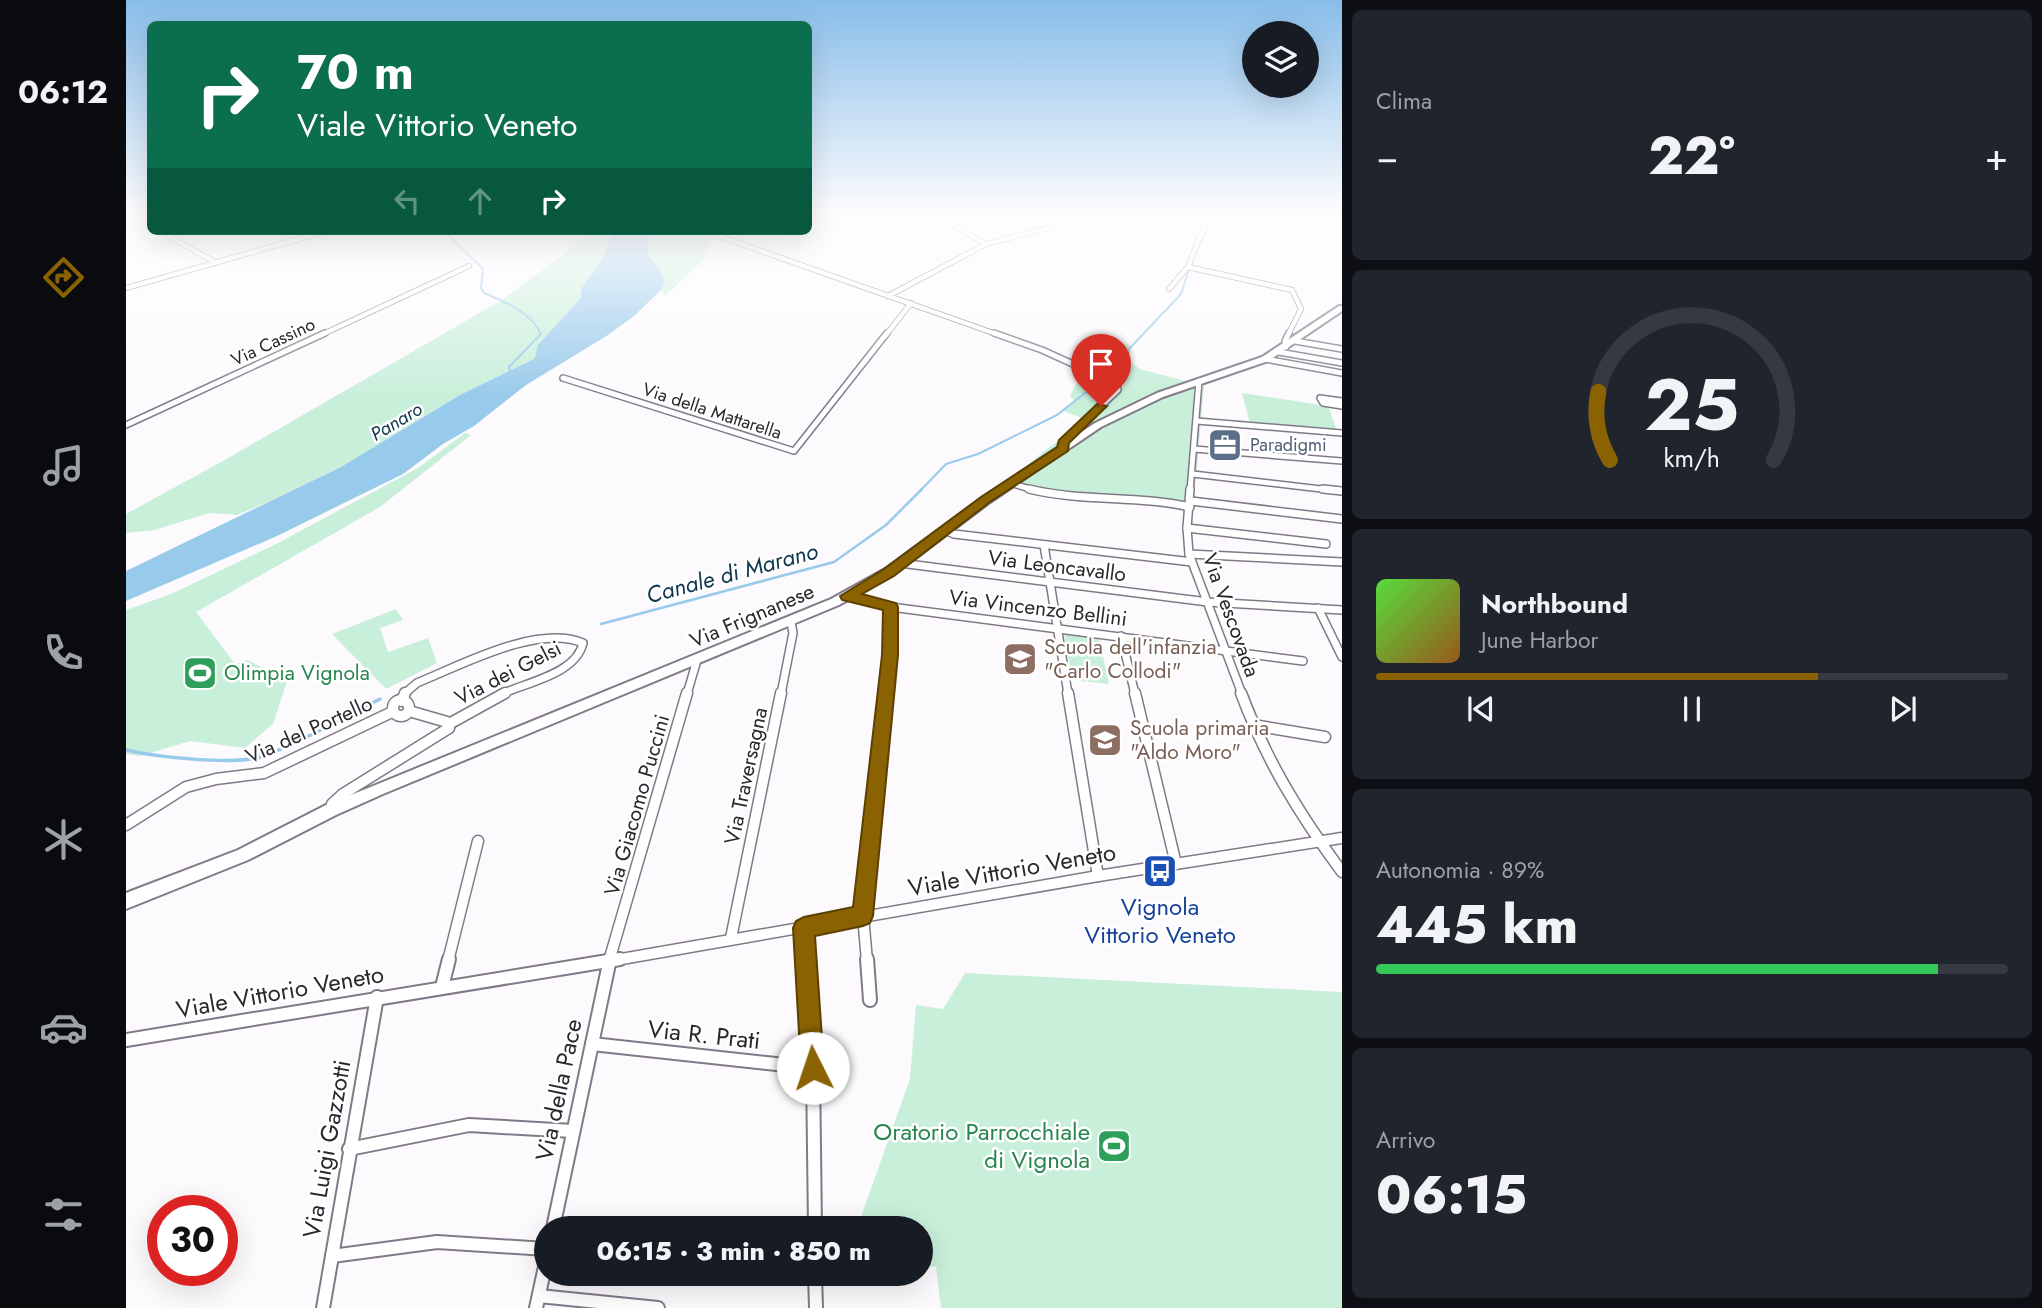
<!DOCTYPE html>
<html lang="it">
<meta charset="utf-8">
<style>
body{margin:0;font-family:Jost,sans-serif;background:#20242c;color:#f1f3f6;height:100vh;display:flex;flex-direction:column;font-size:26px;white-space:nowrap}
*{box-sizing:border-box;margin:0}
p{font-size:23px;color:#9ea1a6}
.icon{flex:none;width:38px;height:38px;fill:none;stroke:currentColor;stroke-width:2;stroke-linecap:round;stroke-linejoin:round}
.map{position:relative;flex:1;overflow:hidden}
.sheet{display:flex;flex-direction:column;gap:10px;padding:10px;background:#0d0f14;width:700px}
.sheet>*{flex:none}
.banner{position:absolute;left:21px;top:21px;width:665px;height:214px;border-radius:10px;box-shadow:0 7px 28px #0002;background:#0b6e4f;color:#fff;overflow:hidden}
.fabs{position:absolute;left:1116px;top:21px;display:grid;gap:14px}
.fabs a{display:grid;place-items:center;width:77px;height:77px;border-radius:50%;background:#171b24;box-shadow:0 7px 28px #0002;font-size:35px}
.speed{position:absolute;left:21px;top:1195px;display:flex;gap:14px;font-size:35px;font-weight:700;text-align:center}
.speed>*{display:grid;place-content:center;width:91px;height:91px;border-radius:50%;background:#171b24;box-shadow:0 7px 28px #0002;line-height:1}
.speed .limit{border:10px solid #d22;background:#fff;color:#111}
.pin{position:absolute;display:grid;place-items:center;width:60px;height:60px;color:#fff;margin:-72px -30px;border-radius:50% 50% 50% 0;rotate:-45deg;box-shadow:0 0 7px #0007}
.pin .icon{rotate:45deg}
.me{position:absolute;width:77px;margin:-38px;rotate:356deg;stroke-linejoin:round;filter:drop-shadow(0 0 5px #0008)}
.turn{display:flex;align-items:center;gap:24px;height:147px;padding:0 35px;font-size:32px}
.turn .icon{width:91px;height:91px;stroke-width:2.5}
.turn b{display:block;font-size:49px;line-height:60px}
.lanes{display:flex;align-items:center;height:66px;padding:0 35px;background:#0003;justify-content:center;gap:35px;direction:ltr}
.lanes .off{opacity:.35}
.big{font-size:52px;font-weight:800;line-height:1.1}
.sheet .tile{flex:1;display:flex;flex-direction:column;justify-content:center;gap:10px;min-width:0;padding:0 24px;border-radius:10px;background:#20242c}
.sheet .dial{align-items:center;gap:0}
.dial svg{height:182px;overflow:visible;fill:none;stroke:#363941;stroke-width:7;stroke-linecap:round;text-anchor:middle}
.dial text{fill:#f1f3f6;stroke:none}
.song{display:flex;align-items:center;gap:21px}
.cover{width:84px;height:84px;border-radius:10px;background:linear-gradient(135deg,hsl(110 70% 55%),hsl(30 70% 35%))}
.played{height:7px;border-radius:4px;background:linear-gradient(90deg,#8a6202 70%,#363941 70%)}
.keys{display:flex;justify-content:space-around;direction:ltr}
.heat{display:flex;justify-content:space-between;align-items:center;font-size:38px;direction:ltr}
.charge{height:10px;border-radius:5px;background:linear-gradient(90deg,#34c759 89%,#363941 0)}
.trip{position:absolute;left:408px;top:1216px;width:399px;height:70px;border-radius:35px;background:#171b24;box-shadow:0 7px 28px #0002;font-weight:800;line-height:70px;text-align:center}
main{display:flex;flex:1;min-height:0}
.tab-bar{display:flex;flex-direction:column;width:126px;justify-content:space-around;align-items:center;background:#090b0e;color:#9ea1a6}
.tab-bar .icon{width:49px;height:49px}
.tab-bar .current{color:#8a6202}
.tab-bar b{font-size:32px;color:#f1f3f6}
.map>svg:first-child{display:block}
.green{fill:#c8efda}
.water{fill:#98caeb}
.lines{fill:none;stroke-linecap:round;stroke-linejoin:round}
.stream-far2{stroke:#98caeb;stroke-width:2}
.stream-far1{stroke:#98caeb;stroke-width:2.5}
.stream{stroke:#98caeb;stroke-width:3.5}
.river{fill:#98caeb;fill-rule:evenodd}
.minor-far4-casing{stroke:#817987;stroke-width:6}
.minor-far3-casing{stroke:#817987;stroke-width:8}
.minor-far2-casing{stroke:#817987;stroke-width:10}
.minor-far1-casing{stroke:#817987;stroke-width:13}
.minor-casing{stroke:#817987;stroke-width:16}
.secondary-casing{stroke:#817987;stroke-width:4}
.minor-far4{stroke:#fff;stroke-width:4.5}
.minor-far3{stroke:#fff;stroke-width:5}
.minor-far2{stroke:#fff;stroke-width:7}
.minor-far1{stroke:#fff;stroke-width:10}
.minor{stroke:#fff;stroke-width:12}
.secondary{fill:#fff;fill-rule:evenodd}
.route{fill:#8a6202;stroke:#5a4001;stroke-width:2}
.labels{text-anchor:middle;stroke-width:5;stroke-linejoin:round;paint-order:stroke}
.far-street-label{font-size:18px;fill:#2a272d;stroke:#fff}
.far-service-label{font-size:18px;fill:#4e5e75;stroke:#fff;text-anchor:start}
.far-water-label{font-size:19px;font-style:italic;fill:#0e374e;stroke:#fff}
.street-label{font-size:21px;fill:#2a272d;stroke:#fff}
.education-label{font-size:21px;fill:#785e54;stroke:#fff;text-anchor:start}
.leisure-label{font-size:21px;fill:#27864d;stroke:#fff;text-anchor:start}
.water-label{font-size:23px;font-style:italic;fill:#0e374e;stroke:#fff}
.near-street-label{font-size:24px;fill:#2a272d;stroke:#fff}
.near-transit-label{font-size:24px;fill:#164399;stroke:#fff}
.near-leisure-label{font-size:24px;fill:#27864d;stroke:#fff;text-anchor:end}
</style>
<main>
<nav class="tab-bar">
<b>06:12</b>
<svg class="icon current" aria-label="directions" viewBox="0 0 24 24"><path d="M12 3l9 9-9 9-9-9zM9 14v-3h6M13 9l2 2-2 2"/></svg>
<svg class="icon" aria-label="music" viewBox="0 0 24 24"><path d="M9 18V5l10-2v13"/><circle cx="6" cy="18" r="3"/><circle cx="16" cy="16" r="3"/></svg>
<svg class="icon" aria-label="phone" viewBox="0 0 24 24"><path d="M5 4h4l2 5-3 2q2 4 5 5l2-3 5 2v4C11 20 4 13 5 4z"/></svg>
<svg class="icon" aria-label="climate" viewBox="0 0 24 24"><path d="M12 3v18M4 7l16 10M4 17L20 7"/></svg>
<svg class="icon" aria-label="car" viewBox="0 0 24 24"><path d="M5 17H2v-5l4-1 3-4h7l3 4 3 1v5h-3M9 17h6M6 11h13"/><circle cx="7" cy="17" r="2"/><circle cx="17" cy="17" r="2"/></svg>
<svg class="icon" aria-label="filters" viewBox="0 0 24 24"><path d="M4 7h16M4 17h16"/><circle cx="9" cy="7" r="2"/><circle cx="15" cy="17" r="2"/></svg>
</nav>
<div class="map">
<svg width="1216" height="1308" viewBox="0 0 1216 1308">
<rect width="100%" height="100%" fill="#fcfafd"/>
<g class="green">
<polygon points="469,231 487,231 478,256 455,289 454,310 417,345 416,355 334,395 215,467 144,501 111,515 83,513 29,530 0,533 0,514 104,457 376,300"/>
<path d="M 521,231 L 590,231 L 590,232 L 576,261 L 539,296 L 535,290 C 541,273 527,268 523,254 C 521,247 521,238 521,231 Z"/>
<path d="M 976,336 L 1006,346 L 1001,360 L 1014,369 L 1078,386 L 1068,502 L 925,493 L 884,484 C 904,458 934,442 958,419 L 936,410 L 949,401 L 944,396 L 957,370 L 943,363 Z"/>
<polygon points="1116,393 1202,406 1211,431 1124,423"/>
<polygon points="339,433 345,435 254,507 70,612 109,664 122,660 161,681 147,724 119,748 64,741 14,756 0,754 0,610 45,594 152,543 292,468"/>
<polygon points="270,609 277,620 254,628 262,652 302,638 311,663 260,689 206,634"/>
<polygon points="938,632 973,637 983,684 946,680"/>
<polygon points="839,973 1216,992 1216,1308 815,1308 810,1267 795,1265 794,1228 736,1228 736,1214 784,1079 790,1005 817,1009"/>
</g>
<polygon class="water" points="487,231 521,231 523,256 535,271 538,282 535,290 508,316 482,335 400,385 348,426 317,444 277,474 151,536 0,601 0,571 215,467 334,395 416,355 417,345 454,310 455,289 478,256"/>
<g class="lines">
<g class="stream-far2">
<path d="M 318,231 L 357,269 L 355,288 L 358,293 C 379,302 405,312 415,334 L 383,367 L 384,371"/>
<polyline points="1070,253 1081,227 1093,215"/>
<polyline points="1000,365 1003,349 1055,294 1063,269"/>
<polyline points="794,491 820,464 852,454 931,415 959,393 984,384"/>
</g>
<polyline class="stream-far1" points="475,624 708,562 760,525 796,489"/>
<path class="stream" d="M 0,750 C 30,757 110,766 138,756 C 178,741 216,718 254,699"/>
<polygon class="river" points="464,288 471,290 422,346 413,375 405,375 412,345"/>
<g class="minor-far4-casing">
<g id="minor-far4">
<polyline points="593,236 873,335"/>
<polyline points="44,237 89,262"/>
<polyline points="860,244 922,228 934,215"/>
<polyline points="1062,267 1166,290 1175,309 1162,335"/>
<polyline points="0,288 201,231"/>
<polyline points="1043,289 1062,267 1079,224"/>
<polyline points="762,296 860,244 810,215"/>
<polyline points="195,335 343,266"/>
<polyline points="760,335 785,303"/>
</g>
</g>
<g class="minor-far3-casing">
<g id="minor-far3">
<polyline points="868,333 916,350 991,384 992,390 937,442 938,448"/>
<polyline points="1169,341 1216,349"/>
<polyline points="1160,347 1159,341 1163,333"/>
<polyline points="1153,352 1216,363"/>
<polyline points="1139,359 1216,373"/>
<polyline points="437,378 668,451 761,333"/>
<polyline points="1216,401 1194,398 1197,403 1216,406"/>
<polyline points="1071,421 1216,433"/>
<polyline points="0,425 199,333"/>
<polyline points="1068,449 1216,461"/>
<polyline points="1067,474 1212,491"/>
<polyline points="884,483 911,491"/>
<polyline points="1064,491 1073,381"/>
</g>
</g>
<g class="minor-far2-casing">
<g id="minor-far2">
<path d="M 903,489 C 956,502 1011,495 1064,507"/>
<polyline points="1064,489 1061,528 1063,554 1116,694"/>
<polyline points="1197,489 1216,491"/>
<polyline points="1065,501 1216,519"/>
<polyline points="1061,528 1200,544"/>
<polyline points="819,530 828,534 1066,562"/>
<polyline points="918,545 942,694"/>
<polyline points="1063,554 1216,562"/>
<polyline points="774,563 1082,602 1216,610"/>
<polyline points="721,596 765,607 1177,661"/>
<polyline points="1192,608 1216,657"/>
<polyline points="995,636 1009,694"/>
<path d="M 278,694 L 291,683 L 305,677 C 345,660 415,625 457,643 C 450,674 401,682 376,694"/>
<polyline points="561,694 571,660"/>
<polyline points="655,694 667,633 665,622"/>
<polyline points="760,694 765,607"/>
</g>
</g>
<g class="minor-far1-casing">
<g id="minor-far1">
<polyline points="942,693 972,876"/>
<polyline points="1009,693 1050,864"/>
<path d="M 1115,693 C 1140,760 1173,814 1216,872"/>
<circle cx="275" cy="708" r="8"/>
<polyline points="276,701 279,693"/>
<polyline points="323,724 379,693"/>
<polyline points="1127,725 1199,737"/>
<polyline points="205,809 206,804 217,794 323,728 321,722 283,711"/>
<polyline points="0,825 60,787 90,779 138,773 266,712"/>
<polyline points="678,928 680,961"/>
<polyline points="605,938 655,693"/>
<polyline points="322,961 352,841"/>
<polyline points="483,961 561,693"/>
<polyline points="484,961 972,876 1216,838"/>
<polyline points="741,961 737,916 760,693"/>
</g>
</g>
<g class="minor-casing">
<g id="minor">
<polyline points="680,959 687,1068 689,1228"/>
<polyline points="741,959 744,1000"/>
<polyline points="316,987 323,959"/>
<polyline points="0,1040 494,959"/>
<polyline points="466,1044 687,1068"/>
<polyline points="223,1149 343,1125 447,1131"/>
<polyline points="427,1228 484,959"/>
<polyline points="206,1256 311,1242 420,1249"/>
<polyline points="689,1274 690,1308"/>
<polyline points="413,1296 532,1308"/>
<polyline points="197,1308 251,997"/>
<polyline points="410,1308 420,1262"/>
</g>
</g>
<g class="secondary-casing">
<polygon id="secondary" points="1213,306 1216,306 1216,311 1142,361 1037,397 975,427 864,502 767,575 713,605 257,794 210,815 122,860 0,909 0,893 112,850 200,805 247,786 705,599 759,569 856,498 969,423 1031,393 1136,357"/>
</g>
<use href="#minor-far4" class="minor-far4"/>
<use href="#minor-far3" class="minor-far3"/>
<use href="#minor-far2" class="minor-far2"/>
<use href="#minor-far1" class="minor-far1"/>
<use href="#minor" class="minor"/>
<use href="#secondary" class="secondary"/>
</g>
<linearGradient id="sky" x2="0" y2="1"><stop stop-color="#88bde9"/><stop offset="0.54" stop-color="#fefdfe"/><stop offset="1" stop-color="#fefdfe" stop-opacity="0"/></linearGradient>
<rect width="1216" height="398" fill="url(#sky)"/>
<polygon class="route" points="971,404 981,406 943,443 942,451 864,502 768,576 736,594 770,603 772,607 772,655 747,916 744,923 737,926 689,936 698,1068 695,1076 687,1080 678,1076 675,1068 667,928 670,921 678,917 727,907 756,655 757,610 716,600 714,596 758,569 855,497 931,447 933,440"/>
<defs>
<g id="office-square" transform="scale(1.75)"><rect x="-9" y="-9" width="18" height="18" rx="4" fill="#5c6f8a" stroke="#fff"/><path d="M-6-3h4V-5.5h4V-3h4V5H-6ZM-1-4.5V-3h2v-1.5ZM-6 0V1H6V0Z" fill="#fff"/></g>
<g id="school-square" transform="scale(1.75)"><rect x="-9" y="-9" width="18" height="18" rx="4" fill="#8d6e63" stroke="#fff"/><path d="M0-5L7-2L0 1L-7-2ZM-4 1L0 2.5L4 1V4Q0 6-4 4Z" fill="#fff"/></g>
<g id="stadium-square" transform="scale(1.75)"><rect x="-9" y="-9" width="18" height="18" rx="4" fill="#2e9e5b" stroke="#fff"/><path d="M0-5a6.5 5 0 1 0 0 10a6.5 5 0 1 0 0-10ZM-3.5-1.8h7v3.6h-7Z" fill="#fff"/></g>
<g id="bus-square" transform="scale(1.75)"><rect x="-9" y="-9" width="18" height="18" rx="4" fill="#1a4fb4" stroke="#fff"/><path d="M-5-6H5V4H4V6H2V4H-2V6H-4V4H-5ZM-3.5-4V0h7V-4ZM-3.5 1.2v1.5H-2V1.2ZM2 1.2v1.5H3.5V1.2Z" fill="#fff"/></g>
</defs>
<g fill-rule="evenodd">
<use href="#office-square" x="1099" y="445"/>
<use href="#school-square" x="894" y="659"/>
<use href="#stadium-square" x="74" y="673"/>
<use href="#school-square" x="979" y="740"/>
<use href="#bus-square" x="1034" y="871"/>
<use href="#stadium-square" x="988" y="1146"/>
</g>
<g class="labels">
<g class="far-street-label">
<text transform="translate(147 342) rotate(-25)" y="6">Via Cassino</text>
<text transform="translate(586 411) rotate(18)" y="6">Via della Mattarella</text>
</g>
<g class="far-service-label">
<text x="1124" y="451">Paradigmi</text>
</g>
<g class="far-water-label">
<text transform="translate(270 421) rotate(-31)" y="7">Panaro</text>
</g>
<g class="street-label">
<text transform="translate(931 566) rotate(7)" y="7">Via Leoncavallo</text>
<text transform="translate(912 608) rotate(7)" y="7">Via Vincenzo Bellini</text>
<text transform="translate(1105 615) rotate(70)" y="7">Via Vescovada</text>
<text transform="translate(626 616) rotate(-23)" y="7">Via Frignanese</text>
<text transform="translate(382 673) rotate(-27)" y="7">Via dei Gelsi</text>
<text transform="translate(183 730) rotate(-24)" y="7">Via del Portello</text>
<text transform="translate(620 776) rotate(-78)" y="7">Via Traversagna</text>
<text transform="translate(511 805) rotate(-74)" y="7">Via Giacomo Puccini</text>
</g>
<g class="education-label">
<text x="918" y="654">Scuola dell'infanzia<tspan x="918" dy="24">"Carlo Collodi"</tspan></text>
<text x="1004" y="735">Scuola primaria<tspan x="1004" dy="24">"Aldo Moro"</tspan></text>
</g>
<g class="leisure-label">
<text x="98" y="680">Olimpia Vignola</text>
</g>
<g class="water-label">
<text transform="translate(606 573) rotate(-15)" y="8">Canale di Marano</text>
</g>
<g class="near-street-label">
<text transform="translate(886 870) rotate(-10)" y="8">Viale Vittorio Veneto</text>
<text transform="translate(154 992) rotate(-10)" y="8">Viale Vittorio Veneto</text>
<text transform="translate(578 1035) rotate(6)" y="8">Via R. Prati</text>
<text transform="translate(433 1090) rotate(-78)" y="8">Via della Pace</text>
<text transform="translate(201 1149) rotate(-80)" y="8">Via Luigi Gazzotti</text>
</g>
<g class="near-transit-label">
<text x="1034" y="915">Vignola<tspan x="1034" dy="28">Vittorio Veneto</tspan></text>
</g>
<g class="near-leisure-label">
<text x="964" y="1140">Oratorio Parrocchiale<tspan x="964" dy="28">di Vignola</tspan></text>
</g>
</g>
</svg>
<div class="fabs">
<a><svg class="icon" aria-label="layers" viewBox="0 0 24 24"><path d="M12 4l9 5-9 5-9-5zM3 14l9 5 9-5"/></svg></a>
</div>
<div class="speed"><div class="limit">30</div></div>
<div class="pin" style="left:975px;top:406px;background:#d93025"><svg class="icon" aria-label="arrive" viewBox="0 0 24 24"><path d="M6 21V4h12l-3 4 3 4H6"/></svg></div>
<svg class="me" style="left:687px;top:1068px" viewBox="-20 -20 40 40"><circle r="19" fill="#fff"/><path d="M0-13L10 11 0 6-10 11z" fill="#8a6202"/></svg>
<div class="trip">06:15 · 3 min · 850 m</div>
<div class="banner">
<div class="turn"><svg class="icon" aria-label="right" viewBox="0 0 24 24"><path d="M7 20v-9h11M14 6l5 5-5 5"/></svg><div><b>70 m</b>Viale Vittorio Veneto</div></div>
<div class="lanes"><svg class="icon off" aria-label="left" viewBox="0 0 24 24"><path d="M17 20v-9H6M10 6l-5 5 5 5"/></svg><svg class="icon off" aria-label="ahead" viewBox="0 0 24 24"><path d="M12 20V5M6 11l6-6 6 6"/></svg><svg class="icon" aria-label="right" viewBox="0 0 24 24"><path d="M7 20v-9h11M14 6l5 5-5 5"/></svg></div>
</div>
</div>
<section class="sheet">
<div class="tile"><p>Clima</p>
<div class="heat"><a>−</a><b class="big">22°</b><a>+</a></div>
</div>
<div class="tile dial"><svg viewBox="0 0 100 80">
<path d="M14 69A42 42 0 1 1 86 69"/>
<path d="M14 69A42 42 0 0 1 9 39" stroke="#8a6202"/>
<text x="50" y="56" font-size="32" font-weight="700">25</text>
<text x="50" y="72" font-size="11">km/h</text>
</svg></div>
<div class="tile">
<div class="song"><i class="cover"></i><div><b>Northbound</b><p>June Harbor</p></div></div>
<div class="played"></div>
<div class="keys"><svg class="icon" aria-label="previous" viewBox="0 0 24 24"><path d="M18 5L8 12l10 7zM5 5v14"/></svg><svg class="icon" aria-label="pause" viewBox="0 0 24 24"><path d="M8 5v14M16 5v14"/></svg><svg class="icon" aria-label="next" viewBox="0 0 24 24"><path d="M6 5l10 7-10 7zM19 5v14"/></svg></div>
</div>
<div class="tile"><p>Autonomia · 89%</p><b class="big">445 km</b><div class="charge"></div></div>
<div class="tile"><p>Arrivo</p><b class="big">06:15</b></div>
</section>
</main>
